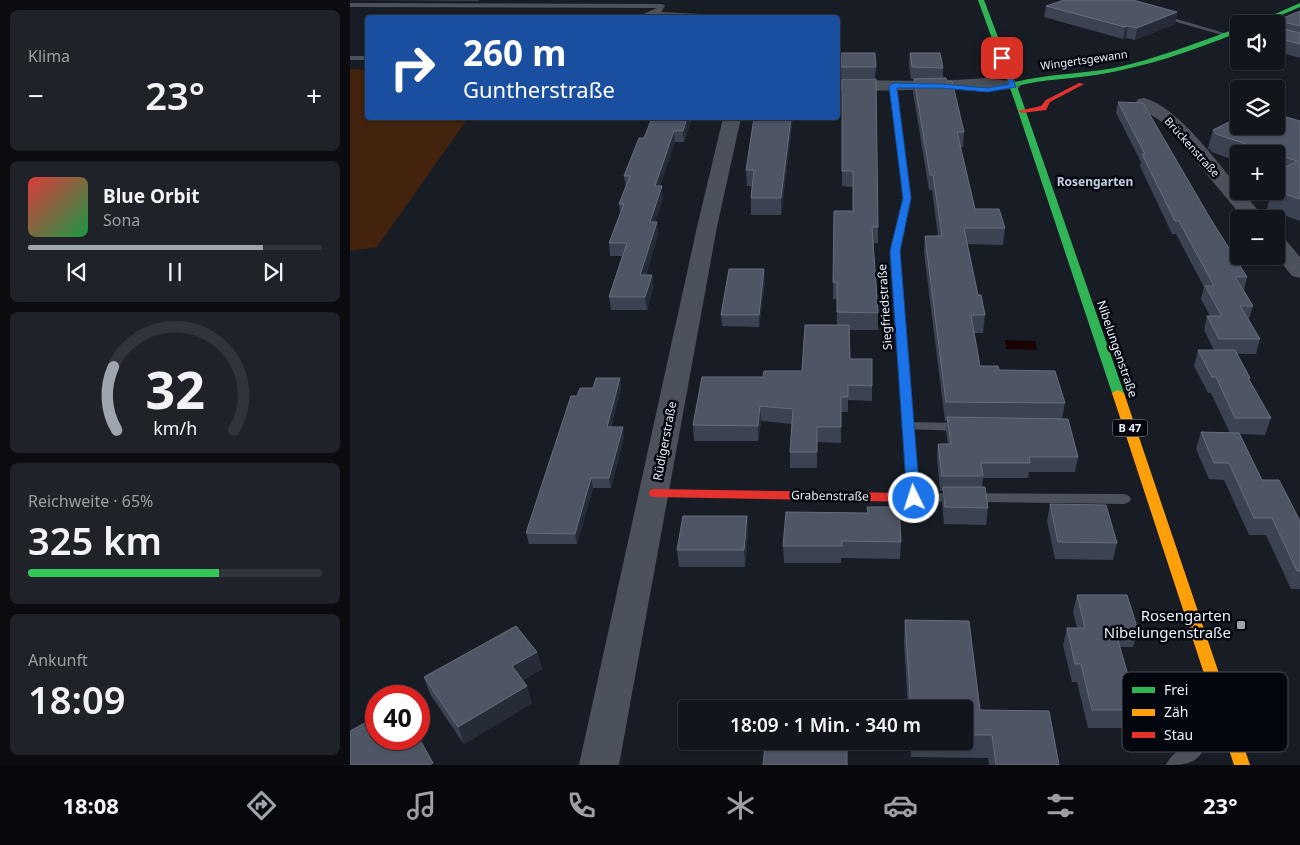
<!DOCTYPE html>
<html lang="de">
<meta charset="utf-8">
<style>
body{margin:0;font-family:"Noto Sans",sans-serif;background:#1f2228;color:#f1f3f6;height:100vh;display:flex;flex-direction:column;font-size:19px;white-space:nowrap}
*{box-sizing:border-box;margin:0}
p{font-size:16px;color:#9c9fa3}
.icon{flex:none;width:28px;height:28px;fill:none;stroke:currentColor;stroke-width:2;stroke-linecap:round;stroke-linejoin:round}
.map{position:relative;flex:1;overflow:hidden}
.sheet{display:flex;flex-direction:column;gap:10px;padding:10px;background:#0a0c0f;width:350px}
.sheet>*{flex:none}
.banner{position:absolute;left:15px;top:15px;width:475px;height:105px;border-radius:5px;box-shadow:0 1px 4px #0004,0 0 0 1px #31343a;background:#1a4fa0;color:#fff;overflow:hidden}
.controls{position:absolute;left:880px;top:15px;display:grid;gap:10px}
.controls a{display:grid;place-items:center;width:55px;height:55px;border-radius:5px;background:#12151b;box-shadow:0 1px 4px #0004,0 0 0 1px #31343a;font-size:25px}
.speed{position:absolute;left:15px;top:685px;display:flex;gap:10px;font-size:25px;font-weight:700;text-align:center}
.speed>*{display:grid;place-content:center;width:65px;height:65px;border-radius:50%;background:#12151b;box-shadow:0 1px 4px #0004,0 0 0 1px #31343a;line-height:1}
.speed .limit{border:8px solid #d22;background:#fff;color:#111}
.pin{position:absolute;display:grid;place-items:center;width:42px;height:42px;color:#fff;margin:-21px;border-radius:10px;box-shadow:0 2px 8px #0006}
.me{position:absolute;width:55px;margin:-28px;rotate:356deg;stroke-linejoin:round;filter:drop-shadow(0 0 4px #0008)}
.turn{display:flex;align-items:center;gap:18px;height:105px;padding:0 15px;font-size:22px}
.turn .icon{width:65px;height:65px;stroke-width:2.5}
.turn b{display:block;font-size:35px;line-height:42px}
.big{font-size:38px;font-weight:600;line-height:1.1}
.sheet .widget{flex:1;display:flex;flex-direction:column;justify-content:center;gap:8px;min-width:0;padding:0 18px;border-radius:8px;background:#1f2228}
.sheet .dial{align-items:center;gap:0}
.dial svg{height:130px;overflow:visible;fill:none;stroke:#31343a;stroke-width:7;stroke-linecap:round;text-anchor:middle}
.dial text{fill:#f1f3f6;stroke:none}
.song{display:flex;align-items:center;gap:15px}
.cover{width:60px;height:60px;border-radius:8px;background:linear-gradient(135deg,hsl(0 70% 55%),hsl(140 70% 35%))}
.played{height:5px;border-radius:2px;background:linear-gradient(90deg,#9fa5af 80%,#31343a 80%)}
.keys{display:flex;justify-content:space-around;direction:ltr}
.heat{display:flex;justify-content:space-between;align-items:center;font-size:28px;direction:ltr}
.charge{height:8px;border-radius:4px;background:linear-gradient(90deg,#34c759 65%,#31343a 0)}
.trip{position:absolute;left:328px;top:700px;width:295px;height:50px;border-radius:5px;background:#12151b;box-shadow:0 1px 4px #0004,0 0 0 1px #31343a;font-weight:600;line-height:50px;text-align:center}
.tabs{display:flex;height:80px;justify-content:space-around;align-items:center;background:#07080b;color:#9c9fa3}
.tabs .icon{width:35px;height:35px}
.tabs .current{color:#9fa5af}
.tabs b{font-size:22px;color:#f1f3f6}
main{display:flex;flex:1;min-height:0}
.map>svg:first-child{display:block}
.green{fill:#43230e}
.water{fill:#190303}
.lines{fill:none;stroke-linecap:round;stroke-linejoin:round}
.lane{fill:#4c525b;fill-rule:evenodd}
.street{fill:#4c525b;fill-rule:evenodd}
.fast{fill:#30b455;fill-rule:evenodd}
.slow{fill:#ff9f0a;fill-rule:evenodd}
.jam{fill:#e5322d;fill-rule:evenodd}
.wall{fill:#3b4353}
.shaded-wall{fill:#252c38}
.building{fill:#4e5565;stroke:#666e7c}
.route{fill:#1a73e8;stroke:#114b97}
.poi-dot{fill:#9fa5af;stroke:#03060c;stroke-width:2}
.labels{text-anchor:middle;stroke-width:5;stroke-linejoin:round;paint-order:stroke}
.far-street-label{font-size:11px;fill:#e8effa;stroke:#03060c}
.shield{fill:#03060c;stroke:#a3a9b3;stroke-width:1}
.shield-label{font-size:11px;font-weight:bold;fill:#e8effa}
.far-quarter-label{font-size:12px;font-weight:bold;fill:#c2cfe5;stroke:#03060c}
.street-label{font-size:12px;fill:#e8effa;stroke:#03060c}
.near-poi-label{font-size:15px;fill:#e8effa;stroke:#03060c;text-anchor:end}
.key{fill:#03060c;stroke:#484c53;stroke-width:1}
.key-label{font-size:14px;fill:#e8effa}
</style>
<main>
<section class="sheet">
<div class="widget"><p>Klima</p>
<div class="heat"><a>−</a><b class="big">23°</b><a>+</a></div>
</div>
<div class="widget">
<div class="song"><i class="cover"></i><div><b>Blue Orbit</b><p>Sona</p></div></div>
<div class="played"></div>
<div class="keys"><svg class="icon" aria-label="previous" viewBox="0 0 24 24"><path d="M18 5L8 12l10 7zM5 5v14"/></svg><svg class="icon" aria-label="pause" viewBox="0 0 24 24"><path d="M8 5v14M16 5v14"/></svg><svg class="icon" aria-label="next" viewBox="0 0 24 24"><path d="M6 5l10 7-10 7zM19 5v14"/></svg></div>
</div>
<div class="widget dial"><svg viewBox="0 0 100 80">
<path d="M14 69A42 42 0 1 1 86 69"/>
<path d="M14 69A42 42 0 0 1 12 30" stroke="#9fa5af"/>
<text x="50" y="56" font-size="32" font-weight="700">32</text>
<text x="50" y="72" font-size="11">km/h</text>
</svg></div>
<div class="widget"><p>Reichweite · 65%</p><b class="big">325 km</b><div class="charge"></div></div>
<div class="widget"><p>Ankunft</p><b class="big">18:09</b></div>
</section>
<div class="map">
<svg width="950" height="765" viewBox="0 0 950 765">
<rect width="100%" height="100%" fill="#181c24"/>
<polygon class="green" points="0,69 17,70 18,118 118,118 27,247 0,251"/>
<polygon class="water" points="655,340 685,341 687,350 656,349"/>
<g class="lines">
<g class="lane">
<polygon points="0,3 312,4 315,6 311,12 371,15 374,17 127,17 124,15 125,14 293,14 307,8 0,7"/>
<polygon points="809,15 813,15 881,35 876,36 809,17"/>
<rect x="0" y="56" width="18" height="4"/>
<polygon points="558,422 613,423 620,427 613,431 553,429 551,426"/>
<polygon points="564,493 774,494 779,496 781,499 779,502 774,504 559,501 557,498 559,495"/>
<path d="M 845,741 L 852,743 L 854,749 C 846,765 832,765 816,765 C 820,755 834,745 845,741 Z"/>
</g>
<g class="street">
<path d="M 636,78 L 669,82 L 671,85 L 669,88 C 657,91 646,88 634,88 C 585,89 537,92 488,90 L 488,80 L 590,81 Z"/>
<path d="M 794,98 C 828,107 866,161 889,188 L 889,191 L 892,191 L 915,219 L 894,219 L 814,123 L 788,107 L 786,103 L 788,99 Z"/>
<polygon points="373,118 391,118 367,227 269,765 229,765 347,227"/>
<polygon points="926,237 934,238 950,257 950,278 942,276 926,256"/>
</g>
<g class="fast">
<path d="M 628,0 L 634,0 L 665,82 C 697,74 731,74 764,68 C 807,59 847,42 889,28 L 889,32 C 843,51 795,67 746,75 C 720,79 693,79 667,86 L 774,393 L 772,395 L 764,395 L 762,393 L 665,102 Z"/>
<polygon points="950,3 950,7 911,24 902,24"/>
</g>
<g class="slow">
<polygon points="543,84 546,86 561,198 550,251 568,475 566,478 558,478 556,475 540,251 553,198 540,86"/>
<polygon points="768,390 774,393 900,765 884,765 762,393"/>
</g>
<g class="jam">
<polygon points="729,83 734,84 700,102 696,110 672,113 668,111 691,106 696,100"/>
<polygon points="562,471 566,472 568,475 570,498 569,501 564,502 305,497 300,496 299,493 300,490 305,489 557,493 556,475 558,472"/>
</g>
</g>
<g class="wall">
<polygon points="1,0 129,0 128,1"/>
<polygon points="696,6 827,12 825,24 785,40 776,38 773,39 694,17"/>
<polygon points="950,11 950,58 926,51 926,24 919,24"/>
<polygon points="491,53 526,67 525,78 491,78"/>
<polygon points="560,53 593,68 593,78 614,132 613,147 610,147 625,209 655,228 653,245 617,244 628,295 635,315 633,333 624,333 630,366 649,370 715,403 712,419 728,457 725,472 679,472 678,478 633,478 632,487 638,508 636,525 594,524 592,503 593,491 590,491 587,458 588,444 598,444 596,432 597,421 595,421 574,252 575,236 588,236 582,190 579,190 563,92 564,79 561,79 559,64"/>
<polygon points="492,79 528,227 528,243 523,243 528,313 528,330 500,330 500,359 522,386 522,401 498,400 498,412 491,412 491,443 467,442 467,468 440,468 440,452 442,424 411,421 408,441 344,441 343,425 413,377 452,371 487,325 487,299 483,299 484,211 503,211 503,187 492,186"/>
<polygon points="768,102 860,218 897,277 894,290 903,306 899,319 910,339 906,354 887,354 900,378 899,379 921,418 915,435 890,434 912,480 950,521 950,589 941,589 916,535 899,535 874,480 859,479 846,449 851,432 880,433 861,393 858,393 844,366 848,350 864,350 854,330 857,316 860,316 851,299 854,287 826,234 822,234 790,166 791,162 766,113"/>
<polygon points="342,118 334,142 325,142 310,186 313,198 305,222 307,222 308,235 296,275 302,275 303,288 297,310 261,310 259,297 272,256 260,256 259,243 270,213 269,204 276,187 274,176 294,138"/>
<polygon points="443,118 431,215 401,215 401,198 402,186 397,186 396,170"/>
<polygon points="950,121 950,221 917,209 919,201 909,197 911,191 926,191 926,154 889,154 889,162 862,152 858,148 863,130"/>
<polygon points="415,281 409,327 372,326 371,315"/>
<polygon points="270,378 271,388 261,427 274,437 261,488 243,488 227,544 179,544 176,533 227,396 243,388"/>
<polygon points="700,504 767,543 763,560 705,559 697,521"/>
<polygon points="517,513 551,542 550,559 491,558 491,563 434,563 433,546"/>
<polygon points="397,516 398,533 395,567 329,567 327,550"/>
<polygon points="727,595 788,630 783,647 770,647 788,710 783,728 738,728 727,682 722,682 713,645 717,628 727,628 723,612"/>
<polygon points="555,620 630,710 709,765 639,765 638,758 561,757 560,741 614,741 614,709 558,709 554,643"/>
<polygon points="187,652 192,669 173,680 182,703 114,744 80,694 74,677"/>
</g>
<g class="shaded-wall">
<polygon points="827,12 825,24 785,40 787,28"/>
<polygon points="778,26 776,38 773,39 775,27"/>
<polygon points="337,118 342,118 334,142 333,131"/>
<polygon points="441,118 443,118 431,215 431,198"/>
<polygon points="324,131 325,142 306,198 305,186"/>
<polygon points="312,186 313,198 301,235 300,222"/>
<polygon points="307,222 308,235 292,288 290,275"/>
<polygon points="414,269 415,281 409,327 409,315"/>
<polygon points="302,275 303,288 297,310 295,297"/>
<polygon points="270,378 271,388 258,436 257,427"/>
<polygon points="410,406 411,421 408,441 408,426"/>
<polygon points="273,427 274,437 261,488 259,478"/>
<polygon points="241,478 243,488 227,544 225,534"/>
<polygon points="397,516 398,533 395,567 394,550"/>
<polygon points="187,652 192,669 167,684 162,666"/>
<polygon points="177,686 182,703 114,744 108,727"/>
</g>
<g class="building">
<polygon points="714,0 783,0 827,12 787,28 778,26 775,27 696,6"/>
<polygon points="950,11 950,26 929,21 927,22 929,28 950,33 950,44 926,38 926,24 919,24"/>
<polygon points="491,53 525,53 526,67 491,67"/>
<polygon points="560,53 590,53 593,68 562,67"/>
<polygon points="596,78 597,81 602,81 614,132 607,132 625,209 649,209 655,228 614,228 628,295 631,295 635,315 621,315 630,366 648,366 649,370 705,371 715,403 596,402 575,236 592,236 583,175 580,175 564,79"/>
<polygon points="492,79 526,79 528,227 522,227 528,313 487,312 487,282 483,282 484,211 503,211 503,171 492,171"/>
<polygon points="768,102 793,103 860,218 897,277 885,277 903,306 890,306 910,339 869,339 857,316 872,316 855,286 864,286 829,221 825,221 792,154 795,154"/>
<polygon points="926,114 950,121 950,199 926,191 926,187 932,184 926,182 926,172 947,161 866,134 863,130 889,117 889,126 926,126"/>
<polygon points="302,118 337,118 333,131 324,131 305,186 312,186 300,222 307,222 290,275 302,275 295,297 259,297 277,243 259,243 274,204 269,204 280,176 274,176 289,138 294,138"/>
<polygon points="404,118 441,118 431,198 401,198 404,170 396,170"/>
<polygon points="379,269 414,269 409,315 371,315"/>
<polygon points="455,325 499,325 500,359 522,359 522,386 498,385 498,397 491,397 491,427 467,427 467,452 440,452 443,409 410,406 408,426 343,425 352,377 413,377 414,371 452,371"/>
<polygon points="848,350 885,350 900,378 898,378 921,418 885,418 866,377 862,377"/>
<polygon points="246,378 270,378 257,427 273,427 259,478 241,478 225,534 176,533 221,396 227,396 230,388 243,388"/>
<polygon points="597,417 718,419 728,457 679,457 680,463 631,463 633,476 592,476 588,444 601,444"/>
<polygon points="851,432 889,433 912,480 929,480 950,521 950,571 947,571 922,518 904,518 879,463 864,463"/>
<polygon points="593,487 635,487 638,508 595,507"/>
<polygon points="700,504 756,505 767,543 708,542"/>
<polygon points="517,507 549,507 551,542 492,541 492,546 433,546 436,512 518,513"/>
<polygon points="333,516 397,516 394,550 327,550"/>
<polygon points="727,595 777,595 788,630 765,630 788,710 742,710 731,664 725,664 717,628 735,628"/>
<polygon points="555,620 619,621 630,710 699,711 709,765 646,765 642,735 614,735 614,709 561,709"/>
<polygon points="166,626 187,652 162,666 177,686 108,727 74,677"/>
<polygon points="26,717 26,739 69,739 69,738 83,763 80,765 0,765 0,731"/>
<polygon points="415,746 497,747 497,765 413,765"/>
</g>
<polygon class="route" points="652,56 655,58 666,87 638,92 590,88 547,88 561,198 550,251 570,498 568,501 559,501 557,498 540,251 553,198 539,86 543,83 590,84 638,88 659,84 649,58"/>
<rect class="poi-dot" x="886" y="620" width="10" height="10" rx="2.5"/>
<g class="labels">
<g class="far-street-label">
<text transform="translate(734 60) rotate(-8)" y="4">Wingertsgewann</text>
<text transform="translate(842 147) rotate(48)" y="4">Brückenstraße</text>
</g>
<rect class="shield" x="762.5" y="419.5" width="35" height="17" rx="4"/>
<g class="shield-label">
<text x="780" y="432">B 47</text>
</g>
<g class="far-quarter-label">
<text x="745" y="186">Rosengarten</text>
</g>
<g class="street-label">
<text transform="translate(535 307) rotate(-94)" y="4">Siegfriedstraße</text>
<text transform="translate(767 349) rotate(71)" y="4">Nibelungenstraße</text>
<text transform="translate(315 441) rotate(-79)" y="4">Rüdigerstraße</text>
<text transform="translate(480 496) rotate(1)" y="4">Grabenstraße</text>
</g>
<g class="near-poi-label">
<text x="881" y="621">Rosengarten<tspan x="881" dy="17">Nibelungenstraße</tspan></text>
</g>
</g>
<rect x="772" y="672" width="166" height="80" rx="8" class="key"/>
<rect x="782" y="687" width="23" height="6" fill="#30b455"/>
<rect x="782" y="709" width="23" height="7" fill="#ff9f0a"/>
<rect x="782" y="732" width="23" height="6" fill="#e5322d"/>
<g class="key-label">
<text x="814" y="695">Frei</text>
<text x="814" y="717">Zäh</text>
<text x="814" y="740">Stau</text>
</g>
</svg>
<div class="controls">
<a><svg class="icon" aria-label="sound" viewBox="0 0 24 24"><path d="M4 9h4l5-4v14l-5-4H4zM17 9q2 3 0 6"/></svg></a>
<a><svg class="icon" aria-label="layers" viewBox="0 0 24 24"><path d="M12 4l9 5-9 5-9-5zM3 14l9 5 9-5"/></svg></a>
<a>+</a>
<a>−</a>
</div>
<div class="speed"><div class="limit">40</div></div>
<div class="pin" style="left:652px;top:58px;background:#d93025"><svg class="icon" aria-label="arrive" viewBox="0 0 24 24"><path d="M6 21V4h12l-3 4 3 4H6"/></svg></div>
<svg class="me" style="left:564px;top:498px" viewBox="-20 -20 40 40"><circle r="17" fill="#1a73e8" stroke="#fff" stroke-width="3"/><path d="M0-11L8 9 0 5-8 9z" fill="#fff"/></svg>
<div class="trip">18:09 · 1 Min. · 340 m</div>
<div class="banner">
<div class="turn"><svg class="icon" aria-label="right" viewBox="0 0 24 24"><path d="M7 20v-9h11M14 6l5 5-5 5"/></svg><div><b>260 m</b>Guntherstraße</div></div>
</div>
</div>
</main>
<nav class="tabs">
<b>18:08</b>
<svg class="icon current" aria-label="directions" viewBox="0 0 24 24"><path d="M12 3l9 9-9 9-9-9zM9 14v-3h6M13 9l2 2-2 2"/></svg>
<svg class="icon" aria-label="music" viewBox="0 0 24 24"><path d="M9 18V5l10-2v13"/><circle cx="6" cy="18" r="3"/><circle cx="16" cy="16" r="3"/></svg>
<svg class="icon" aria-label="phone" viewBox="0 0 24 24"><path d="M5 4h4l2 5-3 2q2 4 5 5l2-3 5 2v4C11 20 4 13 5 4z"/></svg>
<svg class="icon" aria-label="climate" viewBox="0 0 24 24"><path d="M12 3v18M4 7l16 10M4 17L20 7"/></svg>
<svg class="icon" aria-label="car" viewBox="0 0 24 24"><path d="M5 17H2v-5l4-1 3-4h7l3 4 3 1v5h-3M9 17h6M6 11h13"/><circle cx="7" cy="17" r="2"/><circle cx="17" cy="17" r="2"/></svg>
<svg class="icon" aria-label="filters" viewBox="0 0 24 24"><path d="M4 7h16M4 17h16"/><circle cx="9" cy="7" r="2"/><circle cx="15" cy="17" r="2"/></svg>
<b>23°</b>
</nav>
